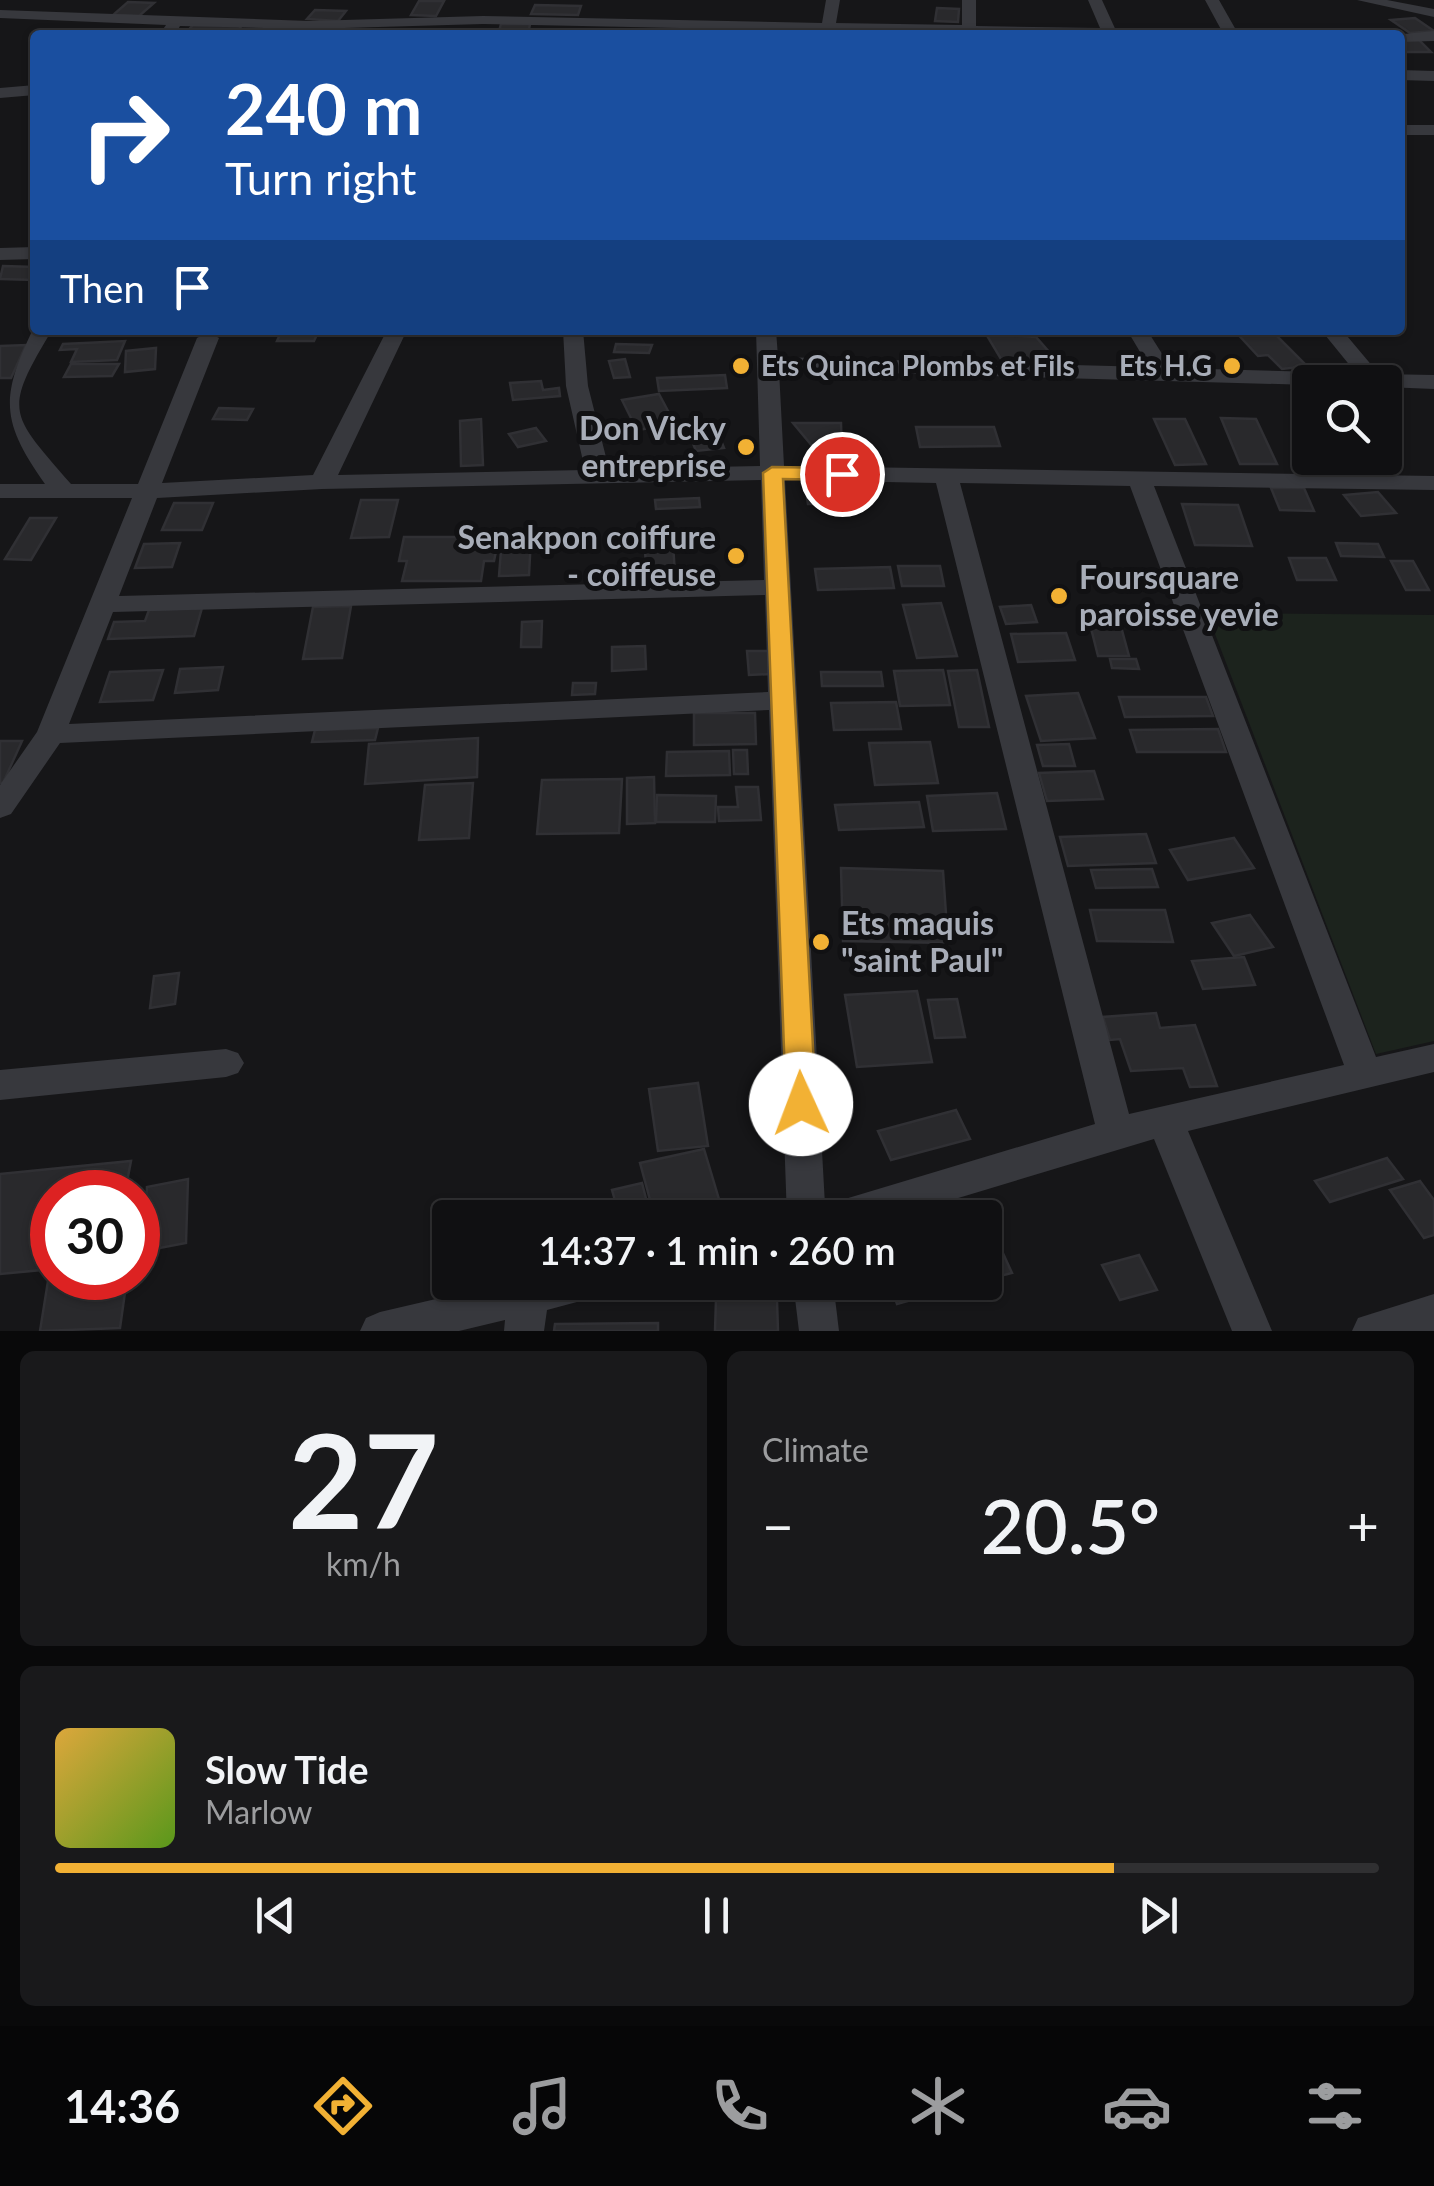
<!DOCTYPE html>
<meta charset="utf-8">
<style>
body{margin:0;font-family:Lato,sans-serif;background:#19191b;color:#f1f3f6;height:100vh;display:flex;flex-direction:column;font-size:38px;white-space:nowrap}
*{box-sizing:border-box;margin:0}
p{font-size:32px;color:#9c9d9f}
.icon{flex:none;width:55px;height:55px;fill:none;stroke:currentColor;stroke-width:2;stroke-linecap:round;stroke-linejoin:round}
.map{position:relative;height:1331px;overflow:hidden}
.details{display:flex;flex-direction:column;gap:20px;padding:20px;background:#09090a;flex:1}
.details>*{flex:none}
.guide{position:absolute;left:30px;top:30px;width:1375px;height:305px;border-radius:10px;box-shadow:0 2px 8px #0004,0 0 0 2px #303032;background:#1a4fa0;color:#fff;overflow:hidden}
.fabs{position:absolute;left:1292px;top:365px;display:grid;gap:20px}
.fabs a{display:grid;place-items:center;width:110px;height:110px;border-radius:10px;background:#101012;box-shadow:0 2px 8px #0004,0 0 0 2px #303032;font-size:50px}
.speed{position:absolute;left:30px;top:1170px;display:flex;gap:20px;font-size:50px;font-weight:700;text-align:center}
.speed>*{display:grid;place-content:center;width:130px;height:130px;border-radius:50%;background:#101012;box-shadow:0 2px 8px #0004,0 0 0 2px #303032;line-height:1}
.speed .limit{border:15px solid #d22;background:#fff;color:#111}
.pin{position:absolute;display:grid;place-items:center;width:85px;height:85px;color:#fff;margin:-42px;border:5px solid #fff;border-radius:50%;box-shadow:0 2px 10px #0007}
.me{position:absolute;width:110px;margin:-55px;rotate:358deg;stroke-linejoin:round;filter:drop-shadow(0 0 8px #0008)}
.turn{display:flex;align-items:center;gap:35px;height:210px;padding:0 30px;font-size:45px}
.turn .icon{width:130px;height:130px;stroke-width:2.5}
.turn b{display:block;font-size:70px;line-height:85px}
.then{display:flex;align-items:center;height:95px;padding:0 30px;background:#0003;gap:20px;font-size:38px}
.big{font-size:75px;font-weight:600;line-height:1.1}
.details .tile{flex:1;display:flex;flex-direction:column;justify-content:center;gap:15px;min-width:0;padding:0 35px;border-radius:15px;background:#19191b}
.details .dial{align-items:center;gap:0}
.dial b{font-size:130px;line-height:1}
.song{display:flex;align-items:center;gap:30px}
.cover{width:120px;height:120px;border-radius:15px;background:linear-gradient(135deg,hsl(40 70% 55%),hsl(90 70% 35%))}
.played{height:10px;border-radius:5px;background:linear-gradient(90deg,#f2b134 80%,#303032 80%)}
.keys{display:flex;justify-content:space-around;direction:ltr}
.heat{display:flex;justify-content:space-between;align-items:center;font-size:55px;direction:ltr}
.details .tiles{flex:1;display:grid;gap:20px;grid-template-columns:1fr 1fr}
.tile:last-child{grid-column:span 2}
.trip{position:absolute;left:432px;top:1200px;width:570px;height:100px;border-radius:10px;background:#101012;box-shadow:0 2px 8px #0004,0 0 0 2px #303032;font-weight:600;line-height:100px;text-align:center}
.tab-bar{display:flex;height:160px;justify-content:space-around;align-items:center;background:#060607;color:#9c9d9f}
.tab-bar .icon{width:70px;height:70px}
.tab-bar .active{color:#f2b134}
.tab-bar b{font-size:45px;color:#f1f3f6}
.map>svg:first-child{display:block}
.green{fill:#1c231d}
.building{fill:#29292c;stroke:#303034;stroke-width:2.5}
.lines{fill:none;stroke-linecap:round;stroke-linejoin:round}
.minor{fill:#37383d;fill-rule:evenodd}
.route{fill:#f2b134;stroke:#9d7322;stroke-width:2.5}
.poi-dot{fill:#f2b134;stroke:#111113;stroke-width:4}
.labels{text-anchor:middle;stroke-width:10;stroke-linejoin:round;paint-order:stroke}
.far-poi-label{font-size:28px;font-weight:bold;fill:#a8adb8;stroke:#111113;text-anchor:start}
.poi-label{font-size:32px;font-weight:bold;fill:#a8adb8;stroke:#111113;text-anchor:end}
</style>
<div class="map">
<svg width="1434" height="1331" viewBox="0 0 1434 1331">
<rect width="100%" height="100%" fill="#161618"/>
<polygon class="green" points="1207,613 1434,615 1434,1041 1376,1054"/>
<g class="building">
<polygon points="419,1 444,1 436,16 411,15"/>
<polygon points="128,2 154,3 139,16 113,15"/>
<polygon points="535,5 581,6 578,15 531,14"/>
<polygon points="937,8 959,9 958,22 935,21"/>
<polygon points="315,10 346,11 338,21 307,19"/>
<polygon points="1415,18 1434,31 1410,33 1391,20"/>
<polygon points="501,24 530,24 528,35 498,35"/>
<polygon points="193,25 242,25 235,35 184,35"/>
<polygon points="1400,39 1418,39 1431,52 1400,52"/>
<polygon points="3,266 35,267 35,280 0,279"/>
<polygon points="282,330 319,330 314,341 277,341"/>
<polygon points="1234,330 1271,330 1307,366 1282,369 1268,355 1258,356"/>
<polygon points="986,334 1036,337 1057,361 1001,359"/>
<polygon points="125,341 117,360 71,362 77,349 60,350 63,344"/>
<polygon points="616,344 652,345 649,353 614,352"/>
<polygon points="26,345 11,378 0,378 0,346"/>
<polygon points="156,348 155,369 125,372 126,351"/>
<polygon points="625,359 630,377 614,378 609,361"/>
<polygon points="71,364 119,364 112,376 64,377"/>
<polygon points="725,375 727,388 659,391 657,378"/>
<polygon points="541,381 543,390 559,388 560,396 513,400 510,383"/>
<polygon points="659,394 675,424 637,430 622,400"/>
<polygon points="219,408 253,409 247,420 213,419"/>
<polygon points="1221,418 1256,419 1277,464 1240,464"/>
<polygon points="481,419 483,465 461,466 460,421"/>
<polygon points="1154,419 1185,419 1206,464 1175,465"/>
<polygon points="793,423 841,423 842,456 824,460"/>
<polygon points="916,427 994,427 1000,446 920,447"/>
<polygon points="536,428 546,441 518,447 509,434"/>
<polygon points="720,438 724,448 696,451 692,441"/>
<polygon points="843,479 873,480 874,496 845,496"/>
<polygon points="1271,488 1304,488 1314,511 1280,510"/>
<polygon points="806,490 836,490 838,504 808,504"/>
<polygon points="1378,492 1396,513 1361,516 1344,495"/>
<polygon points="699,498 700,507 656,509 655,500"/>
<polygon points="361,500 398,500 389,537 351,538"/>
<polygon points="174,503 213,503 202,530 162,530"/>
<polygon points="1182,504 1238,505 1252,546 1195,545"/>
<polygon points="30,518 56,518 31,560 5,559"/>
<polygon points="404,537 499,537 494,561 484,561 481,581 402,581 407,561 399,561"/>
<polygon points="531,537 529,575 499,576 502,538"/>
<polygon points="180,543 172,567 135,568 144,544"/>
<polygon points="1336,543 1378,544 1384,557 1341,556"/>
<polygon points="673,544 675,574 646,576 645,545"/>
<polygon points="1289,558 1326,558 1336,580 1297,580"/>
<polygon points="1391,561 1413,561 1429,590 1406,590"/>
<polygon points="898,566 940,566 944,586 902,586"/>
<polygon points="890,567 894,588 818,590 815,569"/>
<polygon points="941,603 957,656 917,658 903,605"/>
<polygon points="1031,605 1037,622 1006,624 1000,607"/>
<polygon points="351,606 342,658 303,659 313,607"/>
<polygon points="202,608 194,636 108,639 114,622 145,621 149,610"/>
<polygon points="1087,612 1117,612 1129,656 1098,656"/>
<polygon points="542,621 541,647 521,647 522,622"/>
<polygon points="1066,633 1075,660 1018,662 1011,634"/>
<polygon points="645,646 646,669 612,671 612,647"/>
<polygon points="747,651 769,651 772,674 749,675"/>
<polygon points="1110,659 1136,659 1139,669 1112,668"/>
<polygon points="223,667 218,690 175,693 180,669"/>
<polygon points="163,670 153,700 100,702 110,672"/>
<polygon points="943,670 950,705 900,706 894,671"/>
<polygon points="977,670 989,727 959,727 948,671"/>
<polygon points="821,672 881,672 883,686 822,686"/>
<polygon points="573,683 596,683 595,694 572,695"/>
<polygon points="1078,693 1095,738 1041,741 1026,696"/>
<polygon points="1119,697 1206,697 1213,716 1125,717"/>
<polygon points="896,702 901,729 834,730 831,703"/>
<polygon points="694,713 755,713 756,744 694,745"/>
<polygon points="378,728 375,740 312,742 315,730"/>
<polygon points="1218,729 1226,752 1137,752 1130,730"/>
<polygon points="478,738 477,777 365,784 369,744"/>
<polygon points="0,741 22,741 3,783 0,783"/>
<polygon points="930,742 938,783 875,785 869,743"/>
<polygon points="1069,744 1075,766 1043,766 1037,745"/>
<polygon points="733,750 747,750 748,774 734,774"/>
<polygon points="729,751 730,775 666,776 667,752"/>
<polygon points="1094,771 1103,799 1047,801 1039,773"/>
<polygon points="654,777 655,823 627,824 627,778"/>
<polygon points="622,779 619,833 537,834 542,780"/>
<polygon points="473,783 469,838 419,840 425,785"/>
<polygon points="736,787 758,787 761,820 719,821 718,807 738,807"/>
<polygon points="997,793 1006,829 933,831 927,796"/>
<polygon points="657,795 716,796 715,822 656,822"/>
<polygon points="919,802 924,827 839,830 835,805"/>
<polygon points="1146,834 1156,863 1068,866 1060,837"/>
<polygon points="1234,838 1254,868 1188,880 1170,850"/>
<polygon points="841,868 943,871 948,943 843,941"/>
<polygon points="1152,869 1158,887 1096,888 1091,870"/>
<polygon points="1090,910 1165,910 1173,942 1097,941"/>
<polygon points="1250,915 1273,947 1234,956 1212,923"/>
<polygon points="1244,957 1255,985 1203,989 1192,961"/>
<polygon points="179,973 175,1004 150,1008 154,976"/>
<polygon points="917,991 932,1062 857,1067 845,995"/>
<polygon points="957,999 965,1037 935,1038 928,1000"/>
<polygon points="1156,1013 1160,1028 1195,1025 1217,1086 1190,1087 1183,1068 1131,1071 1120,1039 1110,1040 1103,1017"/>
<polygon points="698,1083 708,1146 658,1151 649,1089"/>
<polygon points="956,1110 970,1139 891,1160 878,1131"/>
<polygon points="704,1149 721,1206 655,1218 640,1163"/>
<polygon points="1387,1158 1403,1179 1330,1202 1315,1181"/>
<polygon points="131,1161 125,1192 52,1192 52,1269 0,1274 0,1174"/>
<polygon points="188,1179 186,1243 144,1251 147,1187"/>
<polygon points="1420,1181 1434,1200 1434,1235 1424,1238 1390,1190"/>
<polygon points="642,1183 651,1218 620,1218 612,1190"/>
<polygon points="986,1216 1012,1273 985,1280 985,1218 981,1218"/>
<polygon points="1139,1255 1157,1290 1120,1300 1102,1265"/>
<polygon points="70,1278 127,1278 120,1328 40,1331 48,1281"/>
<polygon points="889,1282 976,1282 897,1304"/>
<polygon points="716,1299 777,1300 778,1331 715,1331"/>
<polygon points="658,1323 658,1331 554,1331 555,1324"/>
</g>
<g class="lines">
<g class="minor">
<polygon points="826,0 840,0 836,23 962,25 962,0 976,0 976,26 1100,28 1088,0 1102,0 1118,35 835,32 835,35 819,35 820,31 483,24 309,29 180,26 175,35 159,35 166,25 0,18 0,10 309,21 483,16 822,23"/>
<polygon points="1205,0 1219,0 1236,30 1279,30 1287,35 1224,35"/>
<polygon points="1357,0 1387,0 1434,9 1434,17"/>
<polygon points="1434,31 1434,41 1400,42 1400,35 1394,35"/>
<polygon points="1400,70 1434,71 1434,81 1400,80"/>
<polygon points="35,85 35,95 0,98 0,88"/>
<rect x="1400" y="125" width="34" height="10"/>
<polygon points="35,247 35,259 0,260 0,248"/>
<path d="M 35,325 L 35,330 L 52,330 C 2,413 10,413 71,484 L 138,484 L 197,338 L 208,332 L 219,338 L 162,483 L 313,475 L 387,330 L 407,330 L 338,475 L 585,470 L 566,386 L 563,330 L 583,330 L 588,386 L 609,469 L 760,466 L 756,330 L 776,330 L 778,357 L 1149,367 L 1127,330 L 1147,330 L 1171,368 L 1356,373 L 1321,330 L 1342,330 L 1379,374 L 1434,375 L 1434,389 L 1385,387 L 1385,382 L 1310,385 L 779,370 L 784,466 L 1434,476 L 1434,490 L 1154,486 L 1376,1057 L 1434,1044 L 1434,1072 L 1188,1131 L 1272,1331 L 1232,1331 L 1154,1139 L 892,1218 L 787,1218 L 769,710 L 60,743 L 11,814 L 0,818 L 0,785 L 37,732 L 132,498 L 0,498 L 0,484 L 45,484 C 0,420 0,397 35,325 ZM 761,480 L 764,580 L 119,596 L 157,498 L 322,489 ZM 785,480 L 936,483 L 1095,1124 L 825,1205 ZM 960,483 L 1130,486 L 1344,1065 L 1129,1114 ZM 765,595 L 768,692 L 69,724 L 113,612 Z"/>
<polygon points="226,1049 238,1053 244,1063 238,1073 226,1077 0,1100 0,1070"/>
<polygon points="509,1282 609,1282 603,1295 547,1310 544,1331 504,1331 505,1320 459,1331 360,1331 366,1318 380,1312"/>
<polygon points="793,1282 833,1282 839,1331 799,1331"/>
<polygon points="1434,1294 1434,1331 1352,1331 1358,1318"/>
</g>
</g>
<polygon class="route" points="772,467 842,468 852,474 842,480 783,479 816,1104 811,1113 801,1116 790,1113 786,1104 763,473"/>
<g class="poi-dot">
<circle cx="741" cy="366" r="10"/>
<circle cx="1232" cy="366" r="10"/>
<circle cx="746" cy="447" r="10"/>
<circle cx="736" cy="556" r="10"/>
<circle cx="1059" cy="596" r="10"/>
<circle cx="821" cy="942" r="10"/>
</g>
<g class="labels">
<g class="far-poi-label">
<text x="761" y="376">Ets Quinca Plombs et Fils</text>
<text x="1212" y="376" text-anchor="end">Ets H.G</text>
</g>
<g class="poi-label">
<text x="726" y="440">Don Vicky<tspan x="726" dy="37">entreprise</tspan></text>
<text x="716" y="549">Senakpon coiffure<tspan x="716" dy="37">- coiffeuse</tspan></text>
<text x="1079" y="589" text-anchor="start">Foursquare<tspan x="1079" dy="37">paroisse yevie</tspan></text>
<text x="841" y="935" text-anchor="start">Ets maquis<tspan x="841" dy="37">"saint Paul"</tspan></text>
</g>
</g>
</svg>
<div class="fabs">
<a><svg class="icon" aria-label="search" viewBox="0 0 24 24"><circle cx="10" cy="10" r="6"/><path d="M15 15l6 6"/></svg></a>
</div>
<div class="speed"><div class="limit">30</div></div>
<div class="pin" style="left:842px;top:474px;background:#d93025"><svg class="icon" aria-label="arrive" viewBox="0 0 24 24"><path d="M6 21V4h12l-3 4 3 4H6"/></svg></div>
<svg class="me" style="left:801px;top:1104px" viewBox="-20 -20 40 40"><circle r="19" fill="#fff"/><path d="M0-13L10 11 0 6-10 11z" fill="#f2b134"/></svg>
<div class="trip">14:37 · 1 min · 260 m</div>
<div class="guide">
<div class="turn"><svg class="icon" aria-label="right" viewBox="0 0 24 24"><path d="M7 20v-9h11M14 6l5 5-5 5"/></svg><div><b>240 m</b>Turn right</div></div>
<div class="then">Then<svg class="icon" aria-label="arrive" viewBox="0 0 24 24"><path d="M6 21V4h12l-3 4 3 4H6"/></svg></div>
</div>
</div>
<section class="details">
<div class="tiles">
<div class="tile dial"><b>27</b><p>km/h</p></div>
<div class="tile"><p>Climate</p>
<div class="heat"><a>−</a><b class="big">20.5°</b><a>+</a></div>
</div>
<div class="tile">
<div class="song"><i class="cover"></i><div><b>Slow Tide</b><p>Marlow</p></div></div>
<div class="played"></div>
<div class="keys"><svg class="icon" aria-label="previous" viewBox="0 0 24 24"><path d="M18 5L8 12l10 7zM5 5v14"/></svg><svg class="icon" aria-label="pause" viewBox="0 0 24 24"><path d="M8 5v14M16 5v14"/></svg><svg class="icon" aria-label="next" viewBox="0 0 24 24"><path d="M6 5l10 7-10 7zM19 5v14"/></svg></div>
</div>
</div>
</section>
<nav class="tab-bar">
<b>14:36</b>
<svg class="icon active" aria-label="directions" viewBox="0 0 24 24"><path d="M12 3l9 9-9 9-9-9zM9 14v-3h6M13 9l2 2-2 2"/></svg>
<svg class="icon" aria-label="music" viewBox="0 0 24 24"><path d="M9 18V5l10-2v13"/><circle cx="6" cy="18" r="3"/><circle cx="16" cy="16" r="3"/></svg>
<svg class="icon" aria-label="phone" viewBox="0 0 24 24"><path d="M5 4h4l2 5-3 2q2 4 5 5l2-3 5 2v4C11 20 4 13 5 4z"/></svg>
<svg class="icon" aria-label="climate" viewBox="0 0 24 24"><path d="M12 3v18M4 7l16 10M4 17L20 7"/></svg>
<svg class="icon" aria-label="car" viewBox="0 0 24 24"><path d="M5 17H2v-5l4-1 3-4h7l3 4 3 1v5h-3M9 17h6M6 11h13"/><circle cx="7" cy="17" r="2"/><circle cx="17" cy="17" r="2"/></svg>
<svg class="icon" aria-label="filters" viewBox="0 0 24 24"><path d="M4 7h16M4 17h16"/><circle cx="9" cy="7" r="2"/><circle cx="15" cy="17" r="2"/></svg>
</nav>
